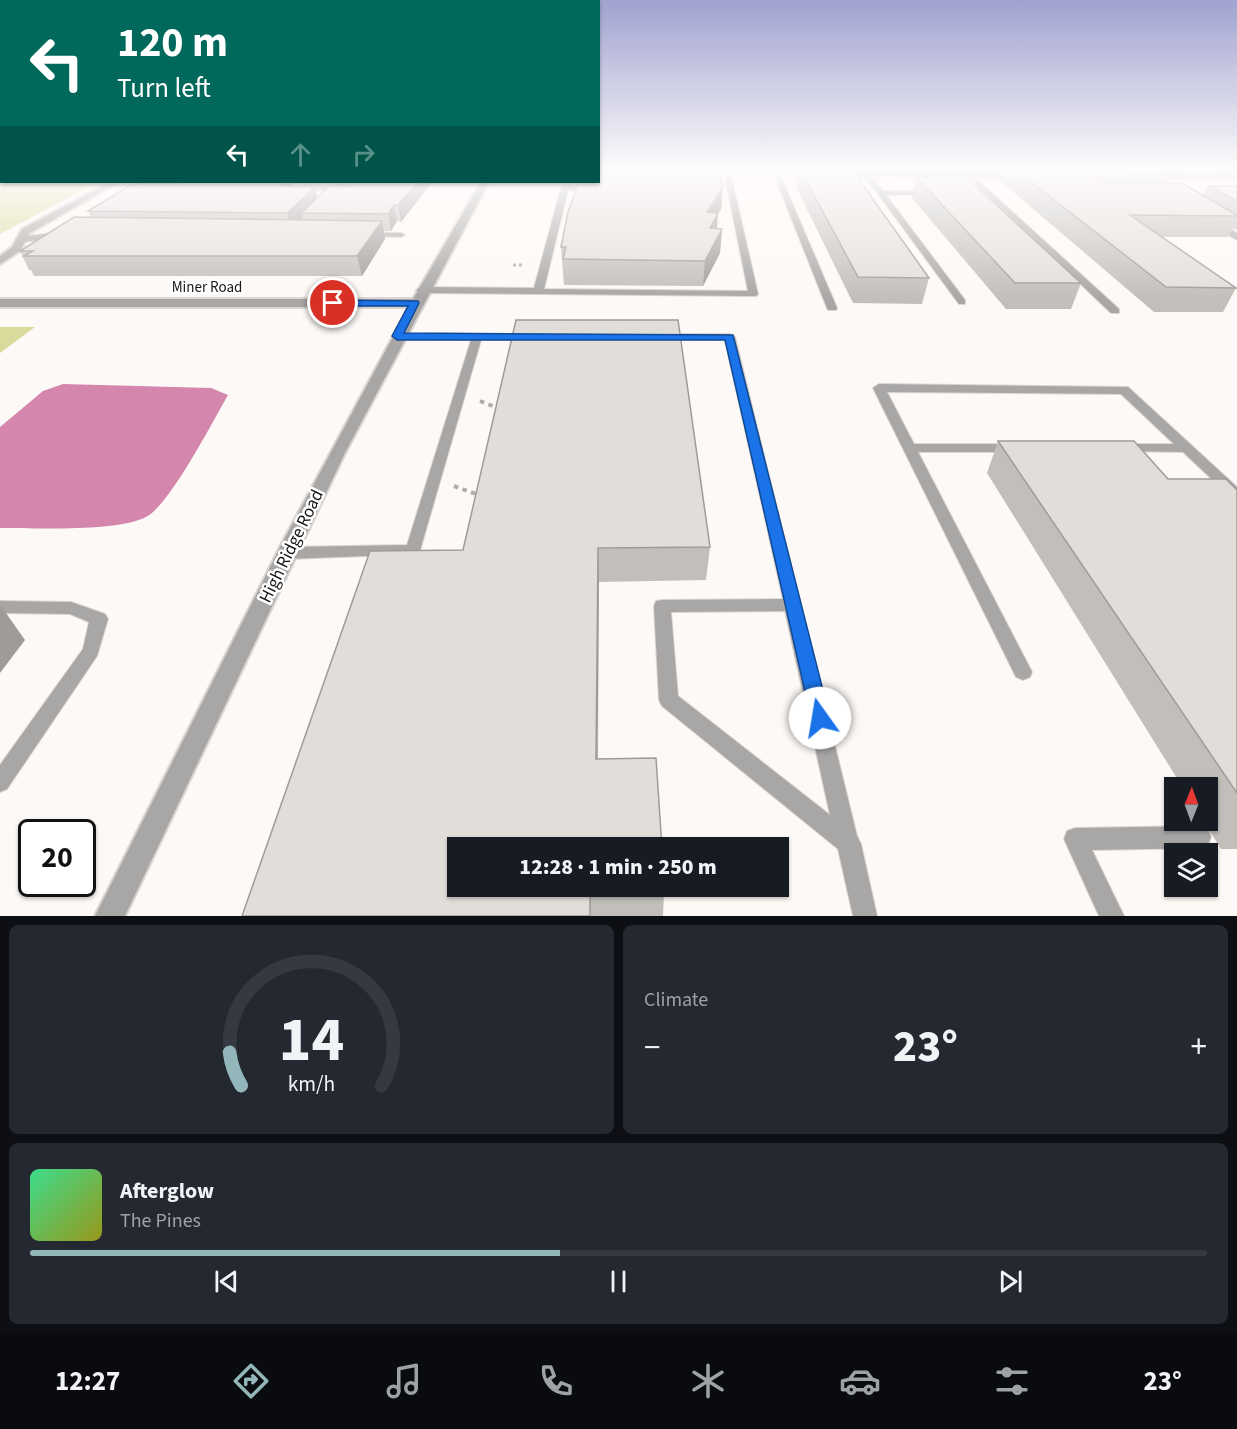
<!DOCTYPE html>
<meta charset="utf-8">
<style>
body{margin:0;font-family:"Source Sans 3",sans-serif;background:#242831;color:#f1f3f6;height:100vh;display:flex;flex-direction:column;font-size:22px;white-space:nowrap}
*{box-sizing:border-box;margin:0}
p{font-size:20px;color:#9ea1a6}
.icon{flex:none;width:33px;height:33px;fill:none;stroke:currentColor;stroke-width:2;stroke-linecap:round;stroke-linejoin:round}
.map{position:relative;height:916px;overflow:hidden}
.panel{display:flex;flex-direction:column;gap:9px;padding:9px;background:#0d0f14;flex:1}
.panel>*{flex:none}
.guide{position:absolute;left:0px;top:0px;width:600px;height:183px;box-shadow:0 2px 4px #0004;background:#00695c;color:#fff;overflow:hidden}
.needle{width:39px;rotate:1deg}
.buttons{position:absolute;left:1164px;top:777px;display:grid;gap:12px}
.buttons a{display:grid;place-items:center;width:54px;height:54px;border-radius:0px;background:#171b24;box-shadow:0 2px 4px #0004;font-size:30px}
.speed{position:absolute;left:18px;top:819px;display:flex;gap:12px;font-size:30px;font-weight:700;text-align:center}
.speed>*{display:grid;place-content:center;width:78px;height:78px;border-radius:50%;background:#171b24;box-shadow:0 2px 4px #0004;line-height:1}
.speed .limit{border:3px solid #111;border-radius:9px;background:#fff;color:#111}
.pin{position:absolute;display:grid;place-items:center;width:51px;height:51px;color:#fff;margin:-26px;border:3px solid #fff;border-radius:50%;box-shadow:0 2px 6px #0007}
.me{position:absolute;width:66px;margin:-33px;rotate:347deg;stroke-linejoin:round;filter:drop-shadow(0 0 4px #0008)}
.turn{display:flex;align-items:center;gap:21px;height:126px;padding:0 18px;font-size:27px}
.turn .icon{width:78px;height:78px;stroke-width:2.5}
.turn b{display:block;font-size:42px;line-height:51px}
.lanes{display:flex;align-items:center;height:57px;padding:0 18px;background:#0003;justify-content:center;gap:30px;direction:ltr}
.lanes .off{opacity:.35}
.big{font-size:45px;font-weight:800;line-height:1.1}
.panel .tile{flex:1;display:flex;flex-direction:column;justify-content:center;gap:9px;min-width:0;padding:0 21px;border-radius:9px;background:#242831}
.panel .dial{align-items:center;gap:0}
.dial svg{height:156px;overflow:visible;fill:none;stroke:#363941;stroke-width:7;stroke-linecap:round;text-anchor:middle}
.dial text{fill:#f1f3f6;stroke:none}
.song{display:flex;align-items:center;gap:18px}
.cover{width:72px;height:72px;border-radius:9px;background:linear-gradient(135deg,hsl(150 70% 55%),hsl(60 70% 35%))}
.played{height:6px;border-radius:3px;background:linear-gradient(90deg,#92b6b9 45%,#363941 45%)}
.keys{display:flex;justify-content:space-around;direction:ltr}
.heat{display:flex;justify-content:space-between;align-items:center;font-size:33px;direction:ltr}
.panel .tiles{flex:1;display:grid;gap:9px;grid-template-columns:1fr 1fr}
.tile:last-child{grid-column:span 2}
.trip{position:absolute;left:447px;top:837px;width:342px;height:60px;border-radius:0px;background:#171b24;box-shadow:0 2px 4px #0004;font-weight:800;line-height:60px;text-align:center}
.tabs{display:flex;height:96px;justify-content:space-around;align-items:center;background:#090b0e;color:#9ea1a6}
.tabs .icon{width:42px;height:42px}
.tabs .on{color:#92b6b9}
.tabs b{font-size:27px;color:#f1f3f6}
.map>svg:first-child{display:block}
.green{fill:#d9da9b}
.water{fill:#d486ac}
.lines{fill:none;stroke-linecap:round;stroke-linejoin:round}
.service-casing{stroke:#d9d5d2;stroke-width:2}
.minor-casing{stroke:#d9d5d2;stroke-width:4}
.tertiary-casing{stroke:#d9d5d2;stroke-width:4}
.path-far1{stroke:#b1adab;stroke-width:3;stroke-dasharray:3 3;stroke-linecap:butt}
.path{stroke:#b1adab;stroke-width:4;stroke-dasharray:4.5 4.5;stroke-linecap:butt}
.service{fill:#a9a6a6;fill-rule:evenodd}
.minor{fill:#a9a6a6;fill-rule:evenodd}
.tertiary{fill:#a9a6a6;fill-rule:evenodd}
.wall{fill:#c2bfbb}
.shaded-wall{fill:#9e9b99}
.building{fill:#e1deda;stroke:#9e9b99;stroke-width:1.5}
.route{fill:#1a73e8;stroke:#114b97;stroke-width:1.5}
.labels{text-anchor:middle;stroke-width:5;stroke-linejoin:round;paint-order:stroke}
.far-street-label{font-size:15px;fill:#191716;stroke:#fff}
.street-label{font-size:18px;fill:#191716;stroke:#fff}
</style>
<div class="map">
<svg width="1237" height="916" viewBox="0 0 1237 916">
<rect width="100%" height="100%" fill="#fdf9f6"/>
<g class="green">
<polygon points="0,171 2,182 98,182 0,234"/>
<polygon points="0,327 35,327 0,353"/>
</g>
<path class="water" d="M 63,384 L 211,388 L 228,395 C 213,421 169,506 146,517 C 117,532 35,528 0,528 L 0,427 L 43,391 Z"/>
<g class="lines">
<g class="service-casing">
<g id="service">
<polygon points="730,171 758,294 756,296 421,293 416,290 421,287 534,288 561,188 565,186 594,187 598,189 594,191 568,190 544,289 748,291 724,172"/>
<polygon points="769,171 776,171 782,179 837,308 836,310 828,310 827,308 776,180"/>
<polygon points="861,171 868,171 883,191 934,191 934,195 886,195 965,300 965,304 959,304"/>
<polygon points="1216,171 1225,171 1234,177 1229,178"/>
<polygon points="966,173 970,173 1119,309 1119,313 1111,313 966,175"/>
<polygon points="341,182 349,182 327,201 323,199 331,191 297,190 293,188 297,186 336,187"/>
<polygon points="1211,221 1217,221 1237,233 1237,240 1211,225"/>
<polygon points="61,232 65,234 64,236 19,243 15,240 19,237"/>
<polygon points="365,232 401,233 405,235 401,237 368,236 364,234"/>
<polygon points="397,334 530,334 535,337 530,340 481,340 419,554 288,559 282,557 280,553 282,549 288,547 407,545 471,340 393,339 393,335"/>
<path d="M 664,334 L 730,334 L 735,337 L 857,836 L 861,844 L 877,916 L 853,916 L 838,849 L 662,706 L 659,700 L 654,606 L 656,601 L 662,600 L 783,599 L 725,340 L 660,339 L 660,335 ZM 785,611 L 830,815 L 678,696 L 671,612 Z"/>
<polygon points="879,384 1128,387 1237,487 1237,500 1232,498 1183,452 1117,451 1115,448 1117,445 1122,444 1174,444 1121,394 887,392 914,444 1012,444 1019,448 1012,452 918,452 1032,672 1030,677 1023,680 1016,677 873,388"/>
<polygon points="0,601 71,602 105,614 108,619 97,656 7,789 0,792 0,765 83,649 89,622 70,614 0,613"/>
<polygon points="1200,826 1208,829 1211,837 1208,845 1200,848 1092,850 1124,916 1099,916 1064,839 1067,831 1075,828"/>
</g>
</g>
<g class="minor-casing">
<g id="minor">
<polygon points="660,171 1020,172 1024,175 1020,178 664,173"/>
<polygon points="1145,173 1237,174 1237,180 1142,178"/>
<polygon points="110,182 119,182 30,233 20,251 0,264 0,256 12,247 22,229"/>
</g>
</g>
<g class="tertiary-casing">
<polygon id="tertiary" points="481,182 489,182 345,453 125,916 95,916 281,545 409,307 0,307 0,299 413,299"/>
</g>
<polyline class="path-far1" points="513,265 525,265"/>
<g class="path">
<polyline points="480,401 495,407"/>
<polyline points="454,486 476,494"/>
</g>
<use href="#service" class="service"/>
<use href="#minor" class="minor"/>
<use href="#tertiary" class="tertiary"/>
</g>
<g class="wall">
<polygon points="798,171 853,171 929,278 922,304 853,303 796,187"/>
<polygon points="1000,171 1160,171 1167,175 1163,183 1203,196 1208,186 1237,186 1237,230 1233,228 1228,237 1161,237 1236,288 1223,312 1154,312 998,179"/>
<polygon points="916,177 1081,283 1071,309 1006,309 912,198"/>
<polygon points="186,182 306,182 303,184 291,184 292,187 317,198 355,186 432,182 401,222 397,221 391,231 384,231 385,239 362,276 34,276 31,270 29,270 20,251 91,217 88,211 183,183"/>
<polygon points="723,187 721,209 718,214 717,228 722,229 720,253 703,286 564,285 561,247"/>
<polygon points="998,441 1168,479 1237,490 1237,849 1221,849 1203,820 1208,820 1208,788 1183,788 987,473"/>
<polygon points="710,547 706,580 599,582 598,759 664,893 663,916 242,916 370,551"/>
</g>
<g class="shaded-wall">
<polygon points="286,182 291,182 293,193 280,186"/>
<polygon points="418,182 432,182 401,222 398,205"/>
<polygon points="315,187 318,202 302,213 303,217 291,229 287,213"/>
<polygon points="723,187 721,209 718,214 716,236 708,251 707,212"/>
<polygon points="394,205 397,221 391,231 388,214"/>
<polygon points="382,221 385,239 362,276 357,256"/>
<polygon points="722,229 720,253 703,286 705,261"/>
<polygon points="598,548 599,582 597,792 596,759"/>
<polygon points="1,606 25,640 0,673 0,608"/>
</g>
<g class="building">
<polygon points="801,171 853,171 929,278 858,277"/>
<polygon points="1017,171 1160,171 1167,175 1100,174 1094,179 1100,182 1182,183 1237,215 1237,216 1130,215 1236,288 1166,287"/>
<polygon points="598,173 719,174 723,187 707,212 718,213 710,228 722,229 705,261 563,259 566,247 561,247 568,212 579,182 598,182"/>
<polygon points="916,177 966,177 1081,283 1015,283"/>
<polygon points="186,182 286,182 280,186 315,187 287,213 88,211 132,184 183,183"/>
<polygon points="359,182 418,182 398,205 394,205 388,214 302,213 329,186 355,186"/>
<polygon points="1208,186 1237,186 1237,201"/>
<polygon points="74,217 382,221 357,256 24,256 33,251 20,251"/>
<polygon points="516,320 678,320 710,547 598,548 596,759 656,758 662,848 458,848 458,886 664,886 664,893 590,895 590,916 242,916 370,551 463,550"/>
<polygon points="998,441 1134,441 1168,479 1226,479 1237,490 1237,793"/>
</g>
<linearGradient id="sky" x2="0" y2="1"><stop stop-color="#a0a2d0"/><stop offset="0.57" stop-color="#fefcfb"/><stop offset="1" stop-color="#fefcfb" stop-opacity="0"/></linearGradient>
<rect width="1237" height="300" fill="url(#sky)"/>
<polygon class="route" points="329,300 418,301 419,303 404,333 733,335 830,718 827,724 820,726 814,724 811,718 725,340 397,340 392,336 408,306 333,306 328,303"/>
<g class="labels">
<g class="far-street-label">
<text x="207" y="292">Miner Road</text>
</g>
<g class="street-label">
<text transform="translate(291 546) rotate(-64)" y="6">High Ridge Road</text>
</g>
</g>
</svg>
<div class="buttons">
<a><svg class="needle" viewBox="-14 -14 28 28"><path d="M0-13l5 13h-10z" fill="#e53935"/><path d="M0 13l5-13h-10z" fill="#9ea1a6"/></svg></a>
<a><svg class="icon" aria-label="layers" viewBox="0 0 24 24"><path d="M12 4l9 5-9 5-9-5zM3 14l9 5 9-5"/></svg></a>
</div>
<div class="speed"><div class="limit">20</div></div>
<div class="pin" style="left:333px;top:303px;background:#d93025"><svg class="icon" aria-label="arrive" viewBox="0 0 24 24"><path d="M6 21V4h12l-3 4 3 4H6"/></svg></div>
<svg class="me" style="left:820px;top:718px" viewBox="-20 -20 40 40"><circle r="19" fill="#fff"/><path d="M0-13L10 11 0 6-10 11z" fill="#1a73e8"/></svg>
<div class="trip">12:28 · 1 min · 250 m</div>
<div class="guide">
<div class="turn"><svg class="icon" aria-label="left" viewBox="0 0 24 24"><path d="M17 20v-9H6M10 6l-5 5 5 5"/></svg><div><b>120 m</b>Turn left</div></div>
<div class="lanes"><svg class="icon" aria-label="left" viewBox="0 0 24 24"><path d="M17 20v-9H6M10 6l-5 5 5 5"/></svg><svg class="icon off" aria-label="ahead" viewBox="0 0 24 24"><path d="M12 20V5M6 11l6-6 6 6"/></svg><svg class="icon off" aria-label="right" viewBox="0 0 24 24"><path d="M7 20v-9h11M14 6l5 5-5 5"/></svg></div>
</div>
</div>
<section class="panel">
<div class="tiles">
<div class="tile dial"><svg viewBox="0 0 100 80">
<path d="M14 69A42 42 0 1 1 86 69"/>
<path d="M14 69A42 42 0 0 1 8 52" stroke="#92b6b9"/>
<text x="50" y="56" font-size="32" font-weight="700">14</text>
<text x="50" y="72" font-size="11">km/h</text>
</svg></div>
<div class="tile"><p>Climate</p>
<div class="heat"><a>−</a><b class="big">23°</b><a>+</a></div>
</div>
<div class="tile">
<div class="song"><i class="cover"></i><div><b>Afterglow</b><p>The Pines</p></div></div>
<div class="played"></div>
<div class="keys"><svg class="icon" aria-label="previous" viewBox="0 0 24 24"><path d="M18 5L8 12l10 7zM5 5v14"/></svg><svg class="icon" aria-label="pause" viewBox="0 0 24 24"><path d="M8 5v14M16 5v14"/></svg><svg class="icon" aria-label="next" viewBox="0 0 24 24"><path d="M6 5l10 7-10 7zM19 5v14"/></svg></div>
</div>
</div>
</section>
<nav class="tabs">
<b>12:27</b>
<svg class="icon on" aria-label="directions" viewBox="0 0 24 24"><path d="M12 3l9 9-9 9-9-9zM9 14v-3h6M13 9l2 2-2 2"/></svg>
<svg class="icon" aria-label="music" viewBox="0 0 24 24"><path d="M9 18V5l10-2v13"/><circle cx="6" cy="18" r="3"/><circle cx="16" cy="16" r="3"/></svg>
<svg class="icon" aria-label="phone" viewBox="0 0 24 24"><path d="M5 4h4l2 5-3 2q2 4 5 5l2-3 5 2v4C11 20 4 13 5 4z"/></svg>
<svg class="icon" aria-label="climate" viewBox="0 0 24 24"><path d="M12 3v18M4 7l16 10M4 17L20 7"/></svg>
<svg class="icon" aria-label="car" viewBox="0 0 24 24"><path d="M5 17H2v-5l4-1 3-4h7l3 4 3 1v5h-3M9 17h6M6 11h13"/><circle cx="7" cy="17" r="2"/><circle cx="17" cy="17" r="2"/></svg>
<svg class="icon" aria-label="filters" viewBox="0 0 24 24"><path d="M4 7h16M4 17h16"/><circle cx="9" cy="7" r="2"/><circle cx="15" cy="17" r="2"/></svg>
<b>23°</b>
</nav>
